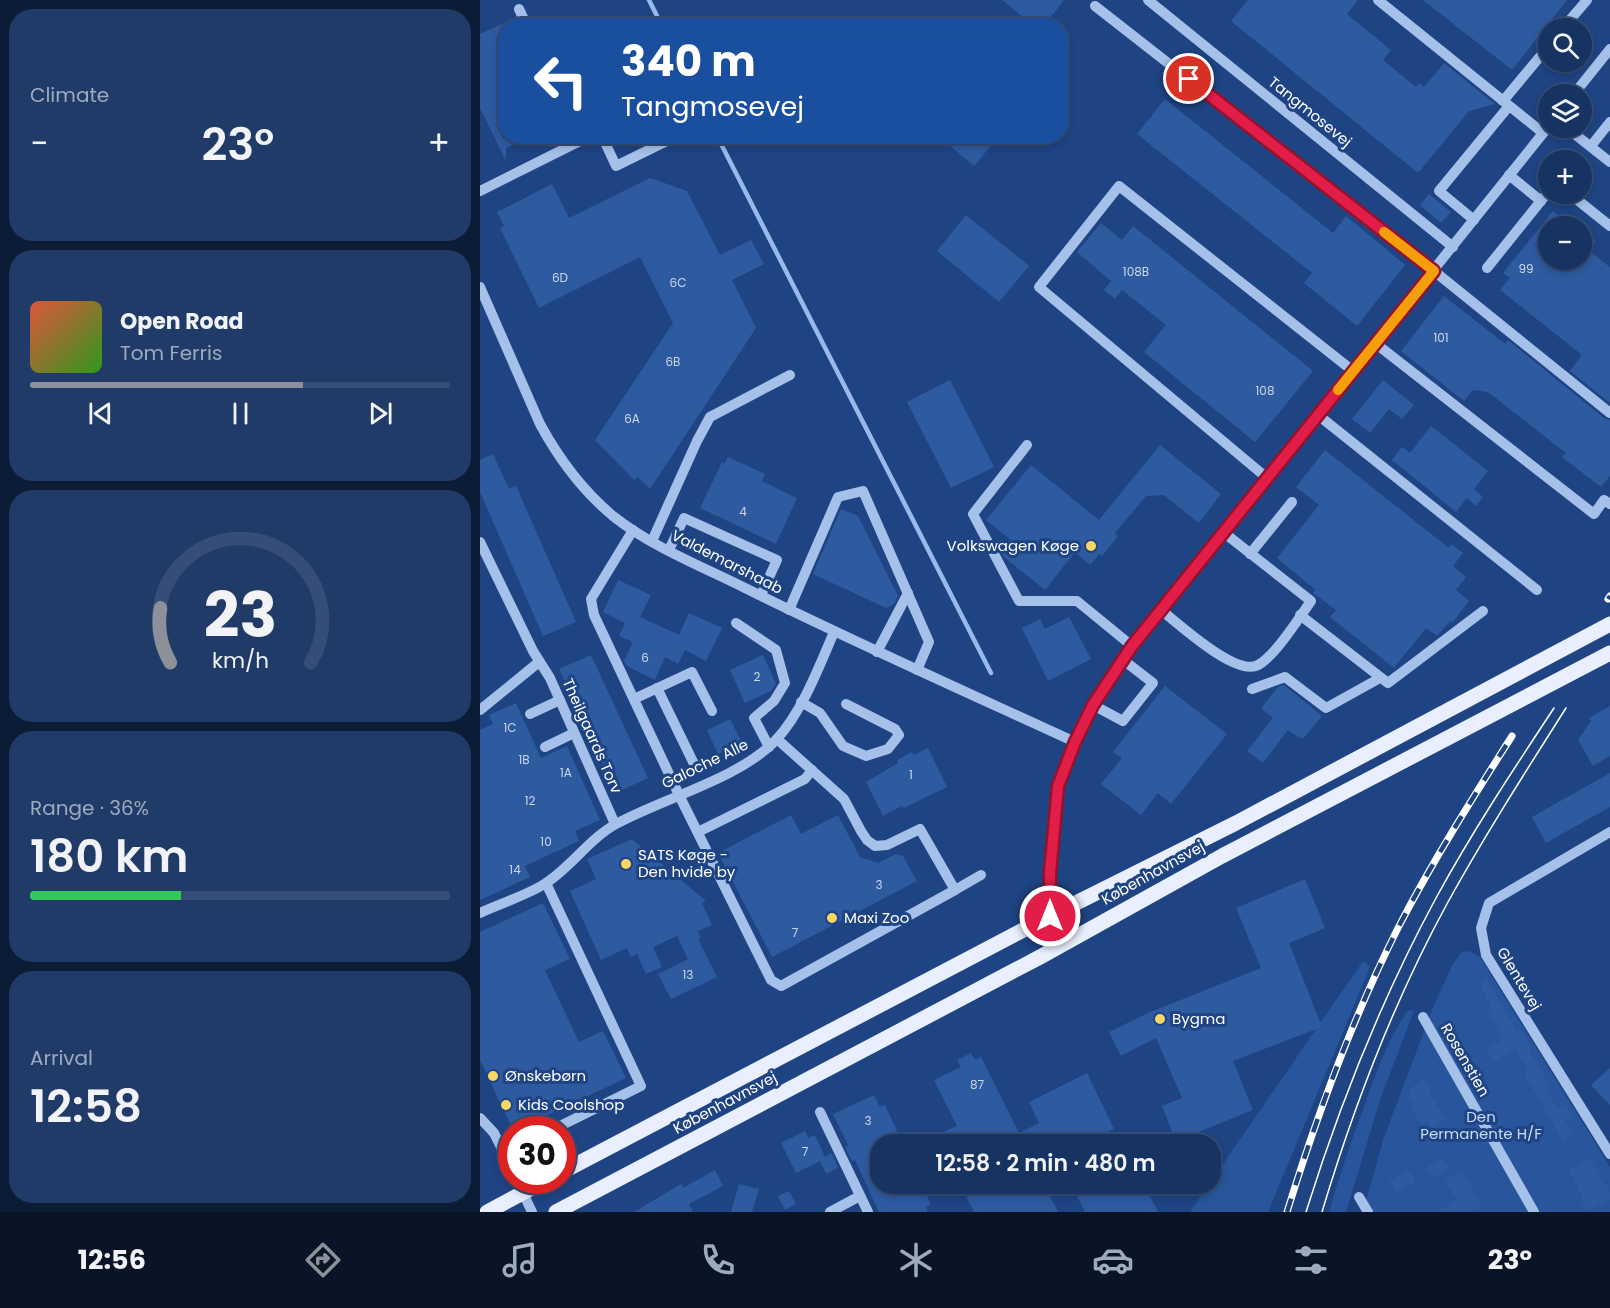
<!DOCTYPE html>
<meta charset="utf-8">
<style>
body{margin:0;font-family:Poppins,sans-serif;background:#203b68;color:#f1f3f6;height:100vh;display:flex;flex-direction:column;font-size:22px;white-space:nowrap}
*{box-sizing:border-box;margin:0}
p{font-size:20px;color:#9eaabe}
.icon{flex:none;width:33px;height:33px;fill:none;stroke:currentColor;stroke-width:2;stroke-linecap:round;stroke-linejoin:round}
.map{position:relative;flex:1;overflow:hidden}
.panel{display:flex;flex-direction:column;gap:9px;padding:9px;background:#0d1c36;width:480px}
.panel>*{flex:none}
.guide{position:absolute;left:18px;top:18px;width:570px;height:126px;border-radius:24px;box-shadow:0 3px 9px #0003,0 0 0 2px #364e77;background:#1a4fa0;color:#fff;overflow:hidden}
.buttons{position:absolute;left:1058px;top:18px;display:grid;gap:12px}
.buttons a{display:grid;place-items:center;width:54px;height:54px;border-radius:50%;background:#173362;box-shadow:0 3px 9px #0003,0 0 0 2px #364e77;font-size:30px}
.speed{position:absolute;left:18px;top:1116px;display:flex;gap:12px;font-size:30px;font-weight:700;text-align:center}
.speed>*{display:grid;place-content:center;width:78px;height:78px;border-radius:50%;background:#173362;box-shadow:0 3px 9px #0003,0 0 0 2px #364e77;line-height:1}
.speed .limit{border:9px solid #d22;background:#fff;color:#111}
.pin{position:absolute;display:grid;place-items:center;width:51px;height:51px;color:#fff;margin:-26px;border:3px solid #fff;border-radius:50%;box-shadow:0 2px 6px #0007}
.me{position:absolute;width:66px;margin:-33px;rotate:0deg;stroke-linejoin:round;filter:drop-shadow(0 0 4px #0008)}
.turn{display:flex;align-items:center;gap:21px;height:126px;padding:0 24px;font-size:27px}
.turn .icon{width:78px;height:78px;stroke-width:2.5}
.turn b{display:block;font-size:42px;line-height:51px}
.big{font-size:45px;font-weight:600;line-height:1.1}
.panel .card{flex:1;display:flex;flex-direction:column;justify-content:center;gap:9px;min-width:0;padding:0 21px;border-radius:24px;background:#203b68}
.panel .dial{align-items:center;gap:0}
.dial svg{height:156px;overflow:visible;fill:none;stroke:#364e77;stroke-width:7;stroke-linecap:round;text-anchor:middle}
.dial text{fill:#f1f3f6;stroke:none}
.song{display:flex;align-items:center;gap:18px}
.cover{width:72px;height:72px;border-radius:9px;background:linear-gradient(135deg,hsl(10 70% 55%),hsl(110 70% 35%))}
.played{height:6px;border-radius:3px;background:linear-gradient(90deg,#8c9099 65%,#364e77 65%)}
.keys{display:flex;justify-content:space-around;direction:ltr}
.heat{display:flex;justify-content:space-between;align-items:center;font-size:33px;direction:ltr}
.charge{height:9px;border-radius:4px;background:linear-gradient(90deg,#34c759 36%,#364e77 0)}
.trip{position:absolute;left:390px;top:1134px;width:351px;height:60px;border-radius:24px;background:#173362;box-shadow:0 3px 9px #0003,0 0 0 2px #364e77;font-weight:600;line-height:60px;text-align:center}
.dock{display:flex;height:96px;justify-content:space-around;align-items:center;background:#091427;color:#9eaabe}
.dock .icon{width:42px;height:42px}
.dock .selected{color:#8c9099}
.dock b{font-size:27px;color:#f1f3f6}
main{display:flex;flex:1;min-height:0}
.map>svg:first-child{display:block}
.green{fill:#28559b}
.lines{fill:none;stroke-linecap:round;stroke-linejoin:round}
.stream{stroke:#99b9eb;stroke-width:4.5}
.building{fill:#2e5aa0}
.minor{stroke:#a5c0e9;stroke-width:10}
.major{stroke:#e9effe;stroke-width:15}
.tram{stroke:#fff;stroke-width:1.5}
.rail-casing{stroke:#fff;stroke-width:7}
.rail{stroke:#1f4483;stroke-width:4.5;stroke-dasharray:14;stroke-linecap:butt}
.route-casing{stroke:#92132f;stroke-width:15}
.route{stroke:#e11d48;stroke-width:10}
.slow{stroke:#f59e0b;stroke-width:10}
.poi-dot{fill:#f8d765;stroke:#1f4483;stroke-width:2}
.labels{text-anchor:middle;stroke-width:6;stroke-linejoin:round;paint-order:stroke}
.number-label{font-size:12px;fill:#cbd6e7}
.street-label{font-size:15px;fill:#fff;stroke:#1f4483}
.poi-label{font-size:15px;fill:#fff;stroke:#1f4483;text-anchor:start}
.park-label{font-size:15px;fill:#c9dbf7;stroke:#1f4483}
</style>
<main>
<section class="panel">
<div class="card"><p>Climate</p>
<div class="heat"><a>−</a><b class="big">23°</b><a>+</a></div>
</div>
<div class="card">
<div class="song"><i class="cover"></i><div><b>Open Road</b><p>Tom Ferris</p></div></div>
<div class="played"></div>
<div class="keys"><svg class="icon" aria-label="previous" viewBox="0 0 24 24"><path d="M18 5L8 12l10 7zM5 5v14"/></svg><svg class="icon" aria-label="pause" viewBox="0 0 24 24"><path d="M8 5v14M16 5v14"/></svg><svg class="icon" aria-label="next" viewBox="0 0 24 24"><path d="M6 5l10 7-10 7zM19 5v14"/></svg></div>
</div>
<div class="card dial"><svg viewBox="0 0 100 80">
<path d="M14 69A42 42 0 1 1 86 69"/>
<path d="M14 69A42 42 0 0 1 9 41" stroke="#8c9099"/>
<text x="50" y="56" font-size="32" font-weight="700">23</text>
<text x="50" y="72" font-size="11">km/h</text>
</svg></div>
<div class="card"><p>Range · 36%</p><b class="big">180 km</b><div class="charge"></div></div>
<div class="card"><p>Arrival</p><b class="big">12:58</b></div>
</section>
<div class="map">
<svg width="1130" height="1212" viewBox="0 0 1130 1212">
<rect width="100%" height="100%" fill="#1f4483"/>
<g class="green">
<polygon points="989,951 1000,957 1130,1167 1130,1212 883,1212 903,1140 954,1005 973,964 982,952"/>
<polygon points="883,961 890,967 788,1212 710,1212"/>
<path d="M 928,1010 L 934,1011 L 901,1097 L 866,1212 L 849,1212 C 859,1176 871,1142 884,1107 C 896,1073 907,1040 928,1010 Z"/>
</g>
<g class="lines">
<g class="stream">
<polyline points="169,0 182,26"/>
<polyline points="237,136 511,673"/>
</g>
</g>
<g class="building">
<polygon points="522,0 584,0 564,26 554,26"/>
<polygon points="768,0 878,0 867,14 911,50 903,60 936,87 939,83 944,87 964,63 1015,104 989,111 938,173 751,21"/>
<polygon points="943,0 1087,0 1032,70"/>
<polygon points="26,22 26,136 49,136 26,148 26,161 0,108 0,34"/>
<polygon points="685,99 853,233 866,216 925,265 877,326 824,283 832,273 657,134"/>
<polygon points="458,136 519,136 494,166"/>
<polygon points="170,178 207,191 240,255 271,240 284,264 252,280 276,328 170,489 158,477 154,480 115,440 193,323 160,257 59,308 20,228 24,226 17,212 72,184 89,218"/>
<polygon points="949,194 971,212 961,223 940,205"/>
<polygon points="1073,211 1092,226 1068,226 1068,260 1101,260 1101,230 1116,242 1109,251 1130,267 1130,403 1090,371 1102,355 1020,290 1030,278 1023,273"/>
<polygon points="486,215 549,266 519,302 457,251"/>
<polygon points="621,223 642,240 653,226 833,371 775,442 664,352 686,325 642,290 635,299 624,290 631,281 597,252"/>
<polygon points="964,296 1025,344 1028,340 1125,419 1130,420 1130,476 1121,487 1082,457 1086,453 1008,392 993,390 984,401 921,351"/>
<polygon points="470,380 514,467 471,488 427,402"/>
<polygon points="903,380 934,405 922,419 909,409 890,433 872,419"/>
<polygon points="951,426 1008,471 994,489 1003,497 996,506 987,498 976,512 912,460 922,447 930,453"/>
<polygon points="680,445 741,494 719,523 684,495 666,496 635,533 638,536 622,556 619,554 610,565 595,552 565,590 524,557 521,552 531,540 506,520 551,465 619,520"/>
<polygon points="845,450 969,548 971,544 983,553 973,566 986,577 976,590 989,601 972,623 970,621 957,636 946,628 914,668 850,617 856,610 833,593 836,590 797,558 839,505 816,487"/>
<polygon points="13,454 29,489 36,486 96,622 63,636 0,492 0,460"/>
<polygon points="248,457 285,474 282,481 317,498 296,544 220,508 242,462 244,464"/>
<polygon points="361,509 378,516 418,596 414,604 406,608 333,574"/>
<polygon points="138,580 171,595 160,617 199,635 209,613 242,628 226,661 205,650 198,664 185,657 175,680 147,666 144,661 153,642 139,636 145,623 123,612"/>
<polygon points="589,617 611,659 568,681 542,628 560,619 565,629"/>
<polygon points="111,655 168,778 136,793 79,669"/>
<polygon points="283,655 296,684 291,691 265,703 250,670"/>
<polygon points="804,685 842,716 823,739 820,737 819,738 808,730 783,763 767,751 793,718 781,708 798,687"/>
<polygon points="685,686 747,734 691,804 678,793 661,815 621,784 642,758 633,752"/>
<polygon points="36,703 61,758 87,746 120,820 95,831 99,841 45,866 50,877 0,900 0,730 13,724 9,715"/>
<polygon points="1130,706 1130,756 1113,766 1098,740 1111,721 1109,718"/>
<polygon points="250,719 262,743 238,754 227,730"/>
<polygon points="448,748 467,787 424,808 422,806 403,816 386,782 418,763 417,760 432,752 434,755"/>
<polygon points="1130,773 1130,807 1066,843 1052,817"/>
<polygon points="311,815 321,834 358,815 380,857 398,863 416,854 423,856 437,881 292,957 238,853"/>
<polygon points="152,839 226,901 222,903 232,925 218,931 221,938 218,939 237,977 191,999 178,974 208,959 197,936 173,947 182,967 166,974 157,954 151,957 147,948 121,960 90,891 116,879 107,859"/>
<polygon points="825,879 845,928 809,943 842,1027 753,1061 773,1110 696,1141 682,1106 702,1098 676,1038 641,1056 629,1032 668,1013 781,968 756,908"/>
<polygon points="63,903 90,959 65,970 99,1042 123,1031 146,1078 36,1130 33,1130 0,1060 0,932"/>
<polygon points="1007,980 1037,1031 1040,1029 1051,1047 1049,1049 1070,1087 1066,1089 1078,1110 1086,1105 1092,1116 1085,1120 1094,1135 1083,1141 1044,1073 1048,1070 1035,1049 1014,1062 1006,1049 1023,1039 1008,1014 1012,1011 1000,984"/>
<polygon points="491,1053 495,1060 501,1057 539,1133 559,1123 549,1102 607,1073 634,1129 603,1144 469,1144 463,1132 477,1126 454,1080 481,1067 477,1060"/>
<polygon points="1130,1068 1130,1105 1111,1085"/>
<polygon points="944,1079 951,1091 951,1096 966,1119 952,1128 947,1122 942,1125 930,1107 933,1104 928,1097 932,1095 928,1090"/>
<polygon points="394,1095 400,1107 405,1105 423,1144 400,1144 400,1184 442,1184 451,1205 446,1207 448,1212 399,1212 375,1160 372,1161 365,1147 368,1145 353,1114"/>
<polygon points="325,1131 328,1138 335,1135 345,1157 352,1153 358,1168 346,1174 340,1161 316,1173 301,1143"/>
<polygon points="963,1158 969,1168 951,1179 945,1168"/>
<polygon points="1110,1158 1124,1185 1126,1184 1130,1192 1130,1199 1107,1211 1100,1198 1102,1196 1089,1169"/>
<polygon points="235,1170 243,1186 209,1204 213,1212 154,1212 201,1184 203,1188"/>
<polygon points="928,1170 936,1182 916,1193 909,1181"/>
<polygon points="982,1170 1002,1205 987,1212 956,1212 977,1200 965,1180"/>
<polygon points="259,1184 279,1189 272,1212 251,1212"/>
<polygon points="480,1184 564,1184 578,1212 494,1212"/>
<polygon points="591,1184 664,1184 678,1212 605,1212"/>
<polygon points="309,1191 316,1204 305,1210 298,1196"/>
</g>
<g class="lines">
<g class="minor">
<polyline points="668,0 973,247"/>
<polyline points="898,0 1063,133"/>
<polyline points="615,6 954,271 1130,413"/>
<polyline points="39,9 47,26"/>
<polyline points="1083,28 1107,0"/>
<polyline points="1094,94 1130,49"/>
<polyline points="1023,101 1068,47"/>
<polyline points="1087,128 1130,162"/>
<polyline points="122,136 136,166 197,136"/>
<polyline points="1111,146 1130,122"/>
<polyline points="1029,175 1061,201"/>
<polyline points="0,191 110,136"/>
<polyline points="1090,194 1130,226"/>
<polyline points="994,220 959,191 1029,106"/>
<polyline points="1007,268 1068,192"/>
<path d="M 0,287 L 60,424 C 79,459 103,491 133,516 C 172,547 221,566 265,588 C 374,642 484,691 595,742"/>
<polyline points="895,343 1114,514 1124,500 1130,504"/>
<polyline points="838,415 1057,590"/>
<polyline points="547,445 493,514 539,601 597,601 652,646"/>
<polyline points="787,478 559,287 639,186 873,371"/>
<polyline points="153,530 111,599 114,615 199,795 291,980 301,986 475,890 440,829 407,845 395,846 387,840 381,831 364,799 297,739"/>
<polyline points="172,541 217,441 230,417 310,375"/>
<polyline points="0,542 53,651 70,678 135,824"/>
<polyline points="189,550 204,518 297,560 281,595"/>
<polyline points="770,554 812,502"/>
<polyline points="309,610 358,497 383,491 449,642 437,670"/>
<path d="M 681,610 C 699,624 756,677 778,665 C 795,656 819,618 831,601 L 743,532"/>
<polyline points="820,615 908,683 1003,611"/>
<polyline points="256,623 296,650 305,683 294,701 274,718 289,747"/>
<polyline points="397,652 428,593"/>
<polyline points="177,688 215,766"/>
<polyline points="772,689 805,677 846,708 900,678"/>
<polyline points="154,699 212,672 232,711"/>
<polyline points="321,702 340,713 363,746 386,756 408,749 419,735 415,729 366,704"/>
<polyline points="613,705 643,721 673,683 642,659"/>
<polyline points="0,710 59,662"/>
<polyline points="50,714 80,700"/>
<polyline points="65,747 94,733"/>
<polyline points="218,832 325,779 332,770"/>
<polyline points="1130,832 1009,903 1001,928 1006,955 1130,1154"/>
<polyline points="66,883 161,1086 72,1130"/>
<polyline points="475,890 501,875"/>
<path d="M 0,913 C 19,904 50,894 66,883 C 92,866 109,839 136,824 C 183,798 259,779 296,740 C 322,712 339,667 354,632"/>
<polyline points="570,951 570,873 578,786 595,742 613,705 652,646 1068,127"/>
<polyline points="943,1017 1054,1212"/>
<polyline points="340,1112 388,1212"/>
<polyline points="0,1118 14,1133 32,1169"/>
<polyline points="37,1180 52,1212"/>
<polyline points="879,1197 888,1212"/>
<polyline points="350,1212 380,1196"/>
</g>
<g class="major">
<polyline points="82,1172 570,916 756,823 1130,624"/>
<polyline points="7,1212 67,1180"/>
<polyline points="76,1212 560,957 742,856 1130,653"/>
</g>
<g class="tram">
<path d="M 826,1212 C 860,1103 902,998 956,898 C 992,832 1033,770 1074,708"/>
<path d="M 842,1212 C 874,1105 915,999 968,902 C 1005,835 1046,771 1086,708"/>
</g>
<g class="rail-casing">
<g id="rail">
<polyline points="1128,599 1130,596"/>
<path d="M 807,1212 C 837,1115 872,1019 918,928 C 952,862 992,799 1032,736"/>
</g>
</g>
<use href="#rail" class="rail"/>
</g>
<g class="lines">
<g class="route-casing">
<polyline id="route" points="570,916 570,873 578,786 595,742 613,705 652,646 954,271 709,79"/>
</g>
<use href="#route" class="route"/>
<polyline class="slow" points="858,390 954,271 904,232"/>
</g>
<g class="poi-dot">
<circle cx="611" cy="546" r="6"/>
<circle cx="146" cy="864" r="6"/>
<circle cx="352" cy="918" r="6"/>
<circle cx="680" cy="1019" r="6"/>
<circle cx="13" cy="1076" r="6"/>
<circle cx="26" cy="1105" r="6"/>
</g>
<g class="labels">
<g class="number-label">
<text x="1046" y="273">99</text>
<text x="656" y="276">108B</text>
<text x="80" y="282">6D</text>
<text x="198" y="287">6C</text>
<text x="961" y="342">101</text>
<text x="193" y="366">6B</text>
<text x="785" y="395">108</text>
<text x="152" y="423">6A</text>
<text x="263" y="516">4</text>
<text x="165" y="662">6</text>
<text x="277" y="681">2</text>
<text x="30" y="732">1C</text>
<text x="44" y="764">1B</text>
<text x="86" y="777">1A</text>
<text x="431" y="779">1</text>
<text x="50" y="805">12</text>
<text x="66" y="846">10</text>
<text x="35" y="874">14</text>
<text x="399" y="889">3</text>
<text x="315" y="937">7</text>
<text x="208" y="979">13</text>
<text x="497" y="1089">87</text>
<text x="388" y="1125">3</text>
<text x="325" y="1156">7</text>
</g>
<g class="street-label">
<text transform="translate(830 112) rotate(39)" y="5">Tangmosevej</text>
<text transform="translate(247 562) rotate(27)" y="5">Valdemarshaab</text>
<text transform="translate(112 736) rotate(66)" y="5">Theilgaards Torv</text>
<text transform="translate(225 764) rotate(-26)" y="5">Galoche Alle</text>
<text transform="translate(673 873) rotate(-29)" y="5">Københavnsvej</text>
<text transform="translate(1039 979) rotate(59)" y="5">Glentevej</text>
<text transform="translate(985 1060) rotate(60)" y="5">Rosenstien</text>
<text transform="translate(245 1103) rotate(-28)" y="5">Københavnsvej</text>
</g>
<g class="poi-label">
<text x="599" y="551" text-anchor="end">Volkswagen Køge</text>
<text x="158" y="860">SATS Køge -<tspan x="158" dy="17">Den hvide by</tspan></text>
<text x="364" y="923">Maxi Zoo</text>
<text x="692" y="1024">Bygma</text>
<text x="25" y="1081">Ønskebørn</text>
<text x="38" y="1110">Kids Coolshop</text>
</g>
<g class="park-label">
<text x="1001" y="1122">Den<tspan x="1001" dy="17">Permanente H/F</tspan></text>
</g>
</g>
</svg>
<div class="buttons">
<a><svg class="icon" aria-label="search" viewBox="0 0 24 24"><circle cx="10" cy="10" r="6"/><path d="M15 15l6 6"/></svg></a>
<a><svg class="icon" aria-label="layers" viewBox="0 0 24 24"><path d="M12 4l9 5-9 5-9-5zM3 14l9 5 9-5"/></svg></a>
<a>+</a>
<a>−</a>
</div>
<div class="speed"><div class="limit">30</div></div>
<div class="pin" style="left:709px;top:79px;background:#d93025"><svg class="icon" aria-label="arrive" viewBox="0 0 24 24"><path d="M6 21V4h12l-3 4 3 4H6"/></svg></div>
<svg class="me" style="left:570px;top:916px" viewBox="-20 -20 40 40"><circle r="17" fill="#e11d48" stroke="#fff" stroke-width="3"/><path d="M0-11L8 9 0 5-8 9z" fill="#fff"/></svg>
<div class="trip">12:58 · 2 min · 480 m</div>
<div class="guide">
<div class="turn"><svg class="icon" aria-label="left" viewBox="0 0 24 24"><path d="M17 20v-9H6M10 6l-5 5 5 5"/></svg><div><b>340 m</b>Tangmosevej</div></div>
</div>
</div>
</main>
<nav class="dock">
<b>12:56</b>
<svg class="icon selected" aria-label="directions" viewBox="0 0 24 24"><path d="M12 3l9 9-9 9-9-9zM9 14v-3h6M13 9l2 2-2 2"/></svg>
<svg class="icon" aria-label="music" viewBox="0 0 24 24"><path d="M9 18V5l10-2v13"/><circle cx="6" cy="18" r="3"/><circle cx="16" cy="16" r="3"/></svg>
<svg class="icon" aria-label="phone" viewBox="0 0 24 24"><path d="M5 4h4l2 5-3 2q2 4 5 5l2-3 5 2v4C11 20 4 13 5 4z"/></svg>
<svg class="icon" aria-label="climate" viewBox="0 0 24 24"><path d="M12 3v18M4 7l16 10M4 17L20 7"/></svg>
<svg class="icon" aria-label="car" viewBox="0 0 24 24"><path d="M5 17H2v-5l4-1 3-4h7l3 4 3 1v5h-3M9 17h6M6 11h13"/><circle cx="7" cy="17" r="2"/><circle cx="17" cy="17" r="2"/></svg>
<svg class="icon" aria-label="filters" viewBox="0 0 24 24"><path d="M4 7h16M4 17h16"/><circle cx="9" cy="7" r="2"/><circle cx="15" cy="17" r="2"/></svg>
<b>23°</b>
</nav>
